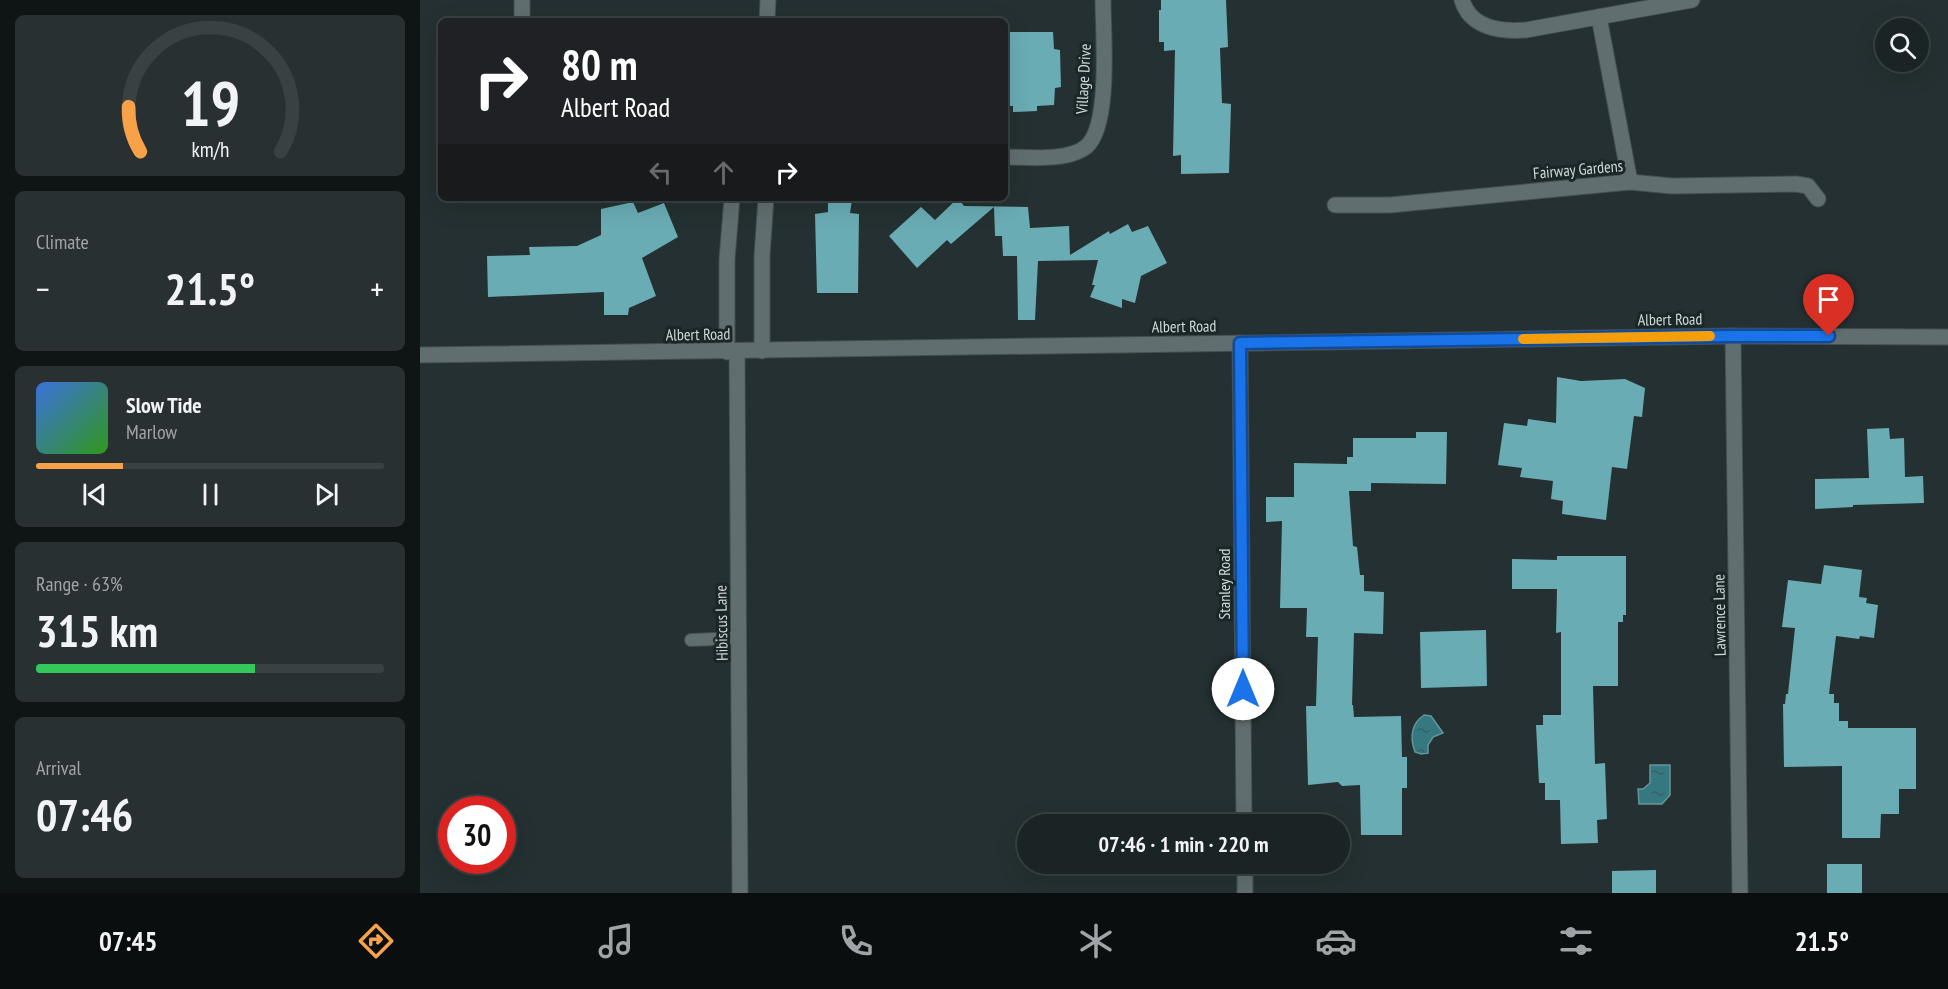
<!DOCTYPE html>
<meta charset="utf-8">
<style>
body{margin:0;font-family:"PT Sans Narrow",sans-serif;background:#283032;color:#f1f3f6;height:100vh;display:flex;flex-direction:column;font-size:22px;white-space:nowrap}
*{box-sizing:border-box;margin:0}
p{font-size:20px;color:#a0a4a7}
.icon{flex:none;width:33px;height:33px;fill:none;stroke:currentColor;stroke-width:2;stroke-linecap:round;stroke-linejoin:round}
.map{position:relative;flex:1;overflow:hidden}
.side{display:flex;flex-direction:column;gap:15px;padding:15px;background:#0f1414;width:420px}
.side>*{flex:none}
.hud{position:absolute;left:18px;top:18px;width:570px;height:183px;border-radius:9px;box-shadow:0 6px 24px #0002,0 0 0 2px #394142;background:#202124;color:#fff;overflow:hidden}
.tools{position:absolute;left:1455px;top:18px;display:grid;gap:12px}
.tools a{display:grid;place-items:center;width:54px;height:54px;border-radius:50%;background:#1b2425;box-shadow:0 6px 24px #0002,0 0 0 2px #394142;font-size:30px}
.speed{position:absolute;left:18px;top:796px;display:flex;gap:12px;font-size:30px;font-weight:700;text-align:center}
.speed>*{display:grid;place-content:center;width:78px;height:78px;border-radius:50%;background:#1b2425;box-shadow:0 6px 24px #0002,0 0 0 2px #394142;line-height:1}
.speed .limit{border:9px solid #d22;background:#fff;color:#111}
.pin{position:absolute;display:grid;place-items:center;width:51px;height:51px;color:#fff;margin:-62px -26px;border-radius:50% 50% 50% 0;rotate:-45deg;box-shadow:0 0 6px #0007}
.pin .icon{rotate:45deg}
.me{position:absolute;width:66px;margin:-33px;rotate:0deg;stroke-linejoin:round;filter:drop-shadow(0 0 4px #0008)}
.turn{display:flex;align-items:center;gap:21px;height:126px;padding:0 24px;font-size:27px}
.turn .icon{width:78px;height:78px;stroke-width:2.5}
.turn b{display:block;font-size:42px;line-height:51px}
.lanes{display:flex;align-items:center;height:57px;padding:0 24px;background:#0003;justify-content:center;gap:30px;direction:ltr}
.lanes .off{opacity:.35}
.big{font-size:45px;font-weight:700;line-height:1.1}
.side .widget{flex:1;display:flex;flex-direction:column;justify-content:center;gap:9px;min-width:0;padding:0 21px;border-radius:9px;background:#283032}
.side .dial{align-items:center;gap:0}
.dial svg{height:156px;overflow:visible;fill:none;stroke:#394142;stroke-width:7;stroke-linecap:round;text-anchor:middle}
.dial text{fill:#f1f3f6;stroke:none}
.song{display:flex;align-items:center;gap:18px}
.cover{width:72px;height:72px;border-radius:9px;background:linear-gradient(135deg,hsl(220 70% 55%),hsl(110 70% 35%))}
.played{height:6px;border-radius:3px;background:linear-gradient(90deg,#f7a149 25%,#394142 25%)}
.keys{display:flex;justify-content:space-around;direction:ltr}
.heat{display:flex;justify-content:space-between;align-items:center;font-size:33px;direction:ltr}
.charge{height:9px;border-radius:4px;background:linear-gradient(90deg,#34c759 63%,#394142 0)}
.trip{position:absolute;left:597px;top:814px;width:333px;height:60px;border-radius:30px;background:#1b2425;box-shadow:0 6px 24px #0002,0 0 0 2px #394142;font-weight:700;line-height:60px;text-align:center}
.dock{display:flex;height:96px;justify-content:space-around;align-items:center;background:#0b0e0f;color:#a0a4a7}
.dock .icon{width:42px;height:42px}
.dock .current{color:#f7a149}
.dock b{font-size:27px;color:#f1f3f6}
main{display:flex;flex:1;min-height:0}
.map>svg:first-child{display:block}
.water{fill:url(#water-ripples);stroke:#64959b;stroke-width:1.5}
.building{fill:#6aacb4}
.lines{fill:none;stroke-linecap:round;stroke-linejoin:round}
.lane-casing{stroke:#444e4f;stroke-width:14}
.street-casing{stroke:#444e4f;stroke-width:17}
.secondary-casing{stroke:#444e4f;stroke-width:17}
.lane{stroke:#616e70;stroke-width:12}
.street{stroke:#616e70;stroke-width:15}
.secondary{stroke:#616e70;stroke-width:15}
.route-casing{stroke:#114b97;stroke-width:15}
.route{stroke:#1a73e8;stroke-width:10}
.slow{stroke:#f59e0b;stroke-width:10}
.labels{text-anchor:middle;stroke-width:6;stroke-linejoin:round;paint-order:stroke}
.street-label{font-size:16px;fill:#d1d8d9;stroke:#1a2627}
</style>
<main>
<section class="side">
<div class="widget dial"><svg viewBox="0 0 100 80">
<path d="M14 69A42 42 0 1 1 86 69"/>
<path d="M14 69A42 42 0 0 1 8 46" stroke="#f7a149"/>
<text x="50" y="56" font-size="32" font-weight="700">19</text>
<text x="50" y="72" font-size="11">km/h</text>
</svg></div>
<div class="widget"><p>Climate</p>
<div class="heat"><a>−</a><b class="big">21.5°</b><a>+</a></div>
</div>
<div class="widget">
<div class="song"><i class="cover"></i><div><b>Slow Tide</b><p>Marlow</p></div></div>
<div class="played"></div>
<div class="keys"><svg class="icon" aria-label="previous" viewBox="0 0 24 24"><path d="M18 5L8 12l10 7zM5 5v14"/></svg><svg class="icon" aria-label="pause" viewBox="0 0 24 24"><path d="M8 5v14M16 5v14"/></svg><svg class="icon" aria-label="next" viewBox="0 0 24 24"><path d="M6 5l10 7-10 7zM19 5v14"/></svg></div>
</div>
<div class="widget"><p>Range · 63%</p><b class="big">315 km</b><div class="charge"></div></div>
<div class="widget"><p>Arrival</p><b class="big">07:46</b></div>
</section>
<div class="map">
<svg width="1528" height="893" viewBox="0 0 1528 893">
<defs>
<pattern id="water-ripples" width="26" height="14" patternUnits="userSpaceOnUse" patternTransform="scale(1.5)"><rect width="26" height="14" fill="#357880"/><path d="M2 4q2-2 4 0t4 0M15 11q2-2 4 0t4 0" fill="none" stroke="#3a5f64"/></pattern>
</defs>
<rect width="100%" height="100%" fill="#243031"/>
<g class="water">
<path d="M 1004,715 L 1011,716 L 1023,733 L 1013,737 L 1008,745 L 1008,753 L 1001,754 L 995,752 C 990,738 991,724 1004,715 Z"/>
<polygon points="1230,765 1250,765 1250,795 1242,804 1219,804 1218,789 1223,789 1230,783"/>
</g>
<g class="building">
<polygon points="741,0 806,0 808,47 800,48 802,103 811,104 809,173 761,174 761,155 753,156 755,50 744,51 744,42 739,42 739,10 741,10"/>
<polygon points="585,32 633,32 634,49 640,50 641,87 635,88 634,105 617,106 617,111 593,112 593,106 585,106"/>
<polygon points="538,198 544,206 608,207 610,228 649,226 650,255 689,231 690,234 708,224 712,232 728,226 747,263 721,276 715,303 702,299 702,308 670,297 675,285 672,285 678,260 618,261 615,320 598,320 597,256 583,256 582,236 575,236 574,207 531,244 527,240 497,268 469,236 501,207 515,220"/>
<polygon points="432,200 430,213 439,214 438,293 397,293 395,214 408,212 408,201"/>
<polygon points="213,202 218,213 244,203 258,237 222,258 236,296 209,308 208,315 184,315 184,292 68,297 67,256 110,255 109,247 157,246 181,235 181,209"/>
<polygon points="1137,377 1161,381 1205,379 1225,388 1222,417 1214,416 1207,469 1192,467 1186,520 1142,514 1143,501 1131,499 1133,481 1100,477 1102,468 1078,465 1084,423 1107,426 1108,419 1136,423"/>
<polygon points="1469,428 1470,439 1484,438 1485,477 1503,476 1504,503 1433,505 1433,507 1395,509 1395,479 1449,478 1447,429"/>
<polygon points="996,432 1027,432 1026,484 951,483 951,491 929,491 933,546 937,547 940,575 944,575 944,591 964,592 963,634 934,633 932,705 933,705 934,717 981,716 982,757 987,757 987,788 982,788 982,835 941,835 940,785 922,786 918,782 888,785 886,706 896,706 898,637 886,637 887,608 860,608 862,521 846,522 846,497 874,497 874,463 927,464 927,457 933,457 933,438 996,438"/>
<polygon points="1137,556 1206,556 1206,615 1203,615 1203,622 1198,622 1198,686 1173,686 1175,764 1185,763 1187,819 1177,820 1178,843 1141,844 1140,800 1125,800 1125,783 1119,783 1116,725 1123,725 1123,715 1141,715 1141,632 1136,633 1137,589 1092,589 1092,559 1137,560"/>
<polygon points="1404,565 1442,570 1439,597 1447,598 1446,603 1458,605 1454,638 1440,636 1439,639 1416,636 1409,694 1414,694 1414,703 1419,703 1419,721 1428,721 1428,728 1496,728 1496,789 1479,789 1479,814 1461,814 1460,838 1422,838 1422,766 1364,767 1363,704 1365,704 1366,694 1368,694 1375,628 1362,627 1368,580 1401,584"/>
<polygon points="1066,630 1067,686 1001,688 1000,632"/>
<rect x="1407" y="864" width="35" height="29"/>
<polygon points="1236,870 1236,893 1192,893 1192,871"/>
</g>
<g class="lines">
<g class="lane-casing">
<polyline id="lane" points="271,640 320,638"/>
</g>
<g class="street-casing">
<g id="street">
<polyline points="102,0 102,21"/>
<path d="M 1042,0 C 1050,28 1081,32 1106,30 L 1272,0"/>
<polyline points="1179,17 1210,182"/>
<polyline points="347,21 348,0"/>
<path d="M 585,157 C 607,157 649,162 667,146 C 691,124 683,32 683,0"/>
<polyline points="915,205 970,205 1210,182 1252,186 1376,184 1388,186 1398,199"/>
<polyline points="1313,336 1320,893"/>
<polyline points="820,343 824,825"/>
<polyline points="342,351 342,256 346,198"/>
<polyline points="307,352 307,259 312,198"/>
<polyline points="317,352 320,893"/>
<polyline points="825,864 825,893"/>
</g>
</g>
<g class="secondary-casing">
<polyline id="secondary" points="0,355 1313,336 1528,337"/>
</g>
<use href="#lane" class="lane"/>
<use href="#street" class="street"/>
<use href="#secondary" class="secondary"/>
</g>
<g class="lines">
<g class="route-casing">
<polyline id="route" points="823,689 820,343 1313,336 1409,336"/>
</g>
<use href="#route" class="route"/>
<polyline class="slow" points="1103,339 1290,336"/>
</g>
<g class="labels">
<g class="street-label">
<text transform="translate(663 79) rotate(-87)" y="6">Village Drive</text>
<text transform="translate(1158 169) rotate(-5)" y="6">Fairway Gardens</text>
<text transform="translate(1250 319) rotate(-1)" y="6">Albert Road</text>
<text transform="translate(764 326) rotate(-1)" y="6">Albert Road</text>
<text transform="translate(278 334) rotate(-1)" y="6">Albert Road</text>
<text transform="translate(804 584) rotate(-90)" y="6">Stanley Road</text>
<text transform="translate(1299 615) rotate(-91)" y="6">Lawrence Lane</text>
<text transform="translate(301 623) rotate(-91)" y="6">Hibiscus Lane</text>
</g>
</g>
</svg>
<div class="tools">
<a><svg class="icon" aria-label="search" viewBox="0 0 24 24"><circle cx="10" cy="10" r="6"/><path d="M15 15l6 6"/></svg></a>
</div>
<div class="speed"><div class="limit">30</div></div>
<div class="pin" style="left:1409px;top:336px;background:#d93025"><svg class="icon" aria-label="arrive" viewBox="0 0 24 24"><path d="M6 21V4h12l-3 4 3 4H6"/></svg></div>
<svg class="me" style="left:823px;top:689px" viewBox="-20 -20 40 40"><circle r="19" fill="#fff"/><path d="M0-13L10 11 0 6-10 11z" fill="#1a73e8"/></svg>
<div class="trip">07:46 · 1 min · 220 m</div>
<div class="hud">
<div class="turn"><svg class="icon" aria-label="right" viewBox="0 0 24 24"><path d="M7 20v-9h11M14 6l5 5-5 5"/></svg><div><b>80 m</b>Albert Road</div></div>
<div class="lanes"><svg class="icon off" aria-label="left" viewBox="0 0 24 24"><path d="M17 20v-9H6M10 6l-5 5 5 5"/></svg><svg class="icon off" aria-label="ahead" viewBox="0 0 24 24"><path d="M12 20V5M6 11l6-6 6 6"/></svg><svg class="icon" aria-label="right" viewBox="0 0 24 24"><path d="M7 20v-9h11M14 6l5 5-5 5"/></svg></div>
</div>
</div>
</main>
<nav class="dock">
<b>07:45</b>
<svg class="icon current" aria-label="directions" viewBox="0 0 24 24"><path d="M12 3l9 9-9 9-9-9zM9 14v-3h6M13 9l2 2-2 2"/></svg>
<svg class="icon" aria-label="music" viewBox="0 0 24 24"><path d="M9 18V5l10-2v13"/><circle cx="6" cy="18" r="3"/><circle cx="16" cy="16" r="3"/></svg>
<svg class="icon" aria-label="phone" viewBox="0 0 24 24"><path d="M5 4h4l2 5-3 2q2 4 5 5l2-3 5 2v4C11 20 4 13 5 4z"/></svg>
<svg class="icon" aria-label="climate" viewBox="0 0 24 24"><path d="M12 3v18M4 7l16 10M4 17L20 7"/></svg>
<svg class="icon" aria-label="car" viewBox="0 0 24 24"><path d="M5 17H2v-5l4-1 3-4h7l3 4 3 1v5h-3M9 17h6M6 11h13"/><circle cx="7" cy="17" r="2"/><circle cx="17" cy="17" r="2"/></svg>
<svg class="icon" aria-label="filters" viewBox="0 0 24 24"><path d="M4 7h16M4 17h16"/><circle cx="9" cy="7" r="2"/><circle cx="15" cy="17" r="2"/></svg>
<b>21.5°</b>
</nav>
